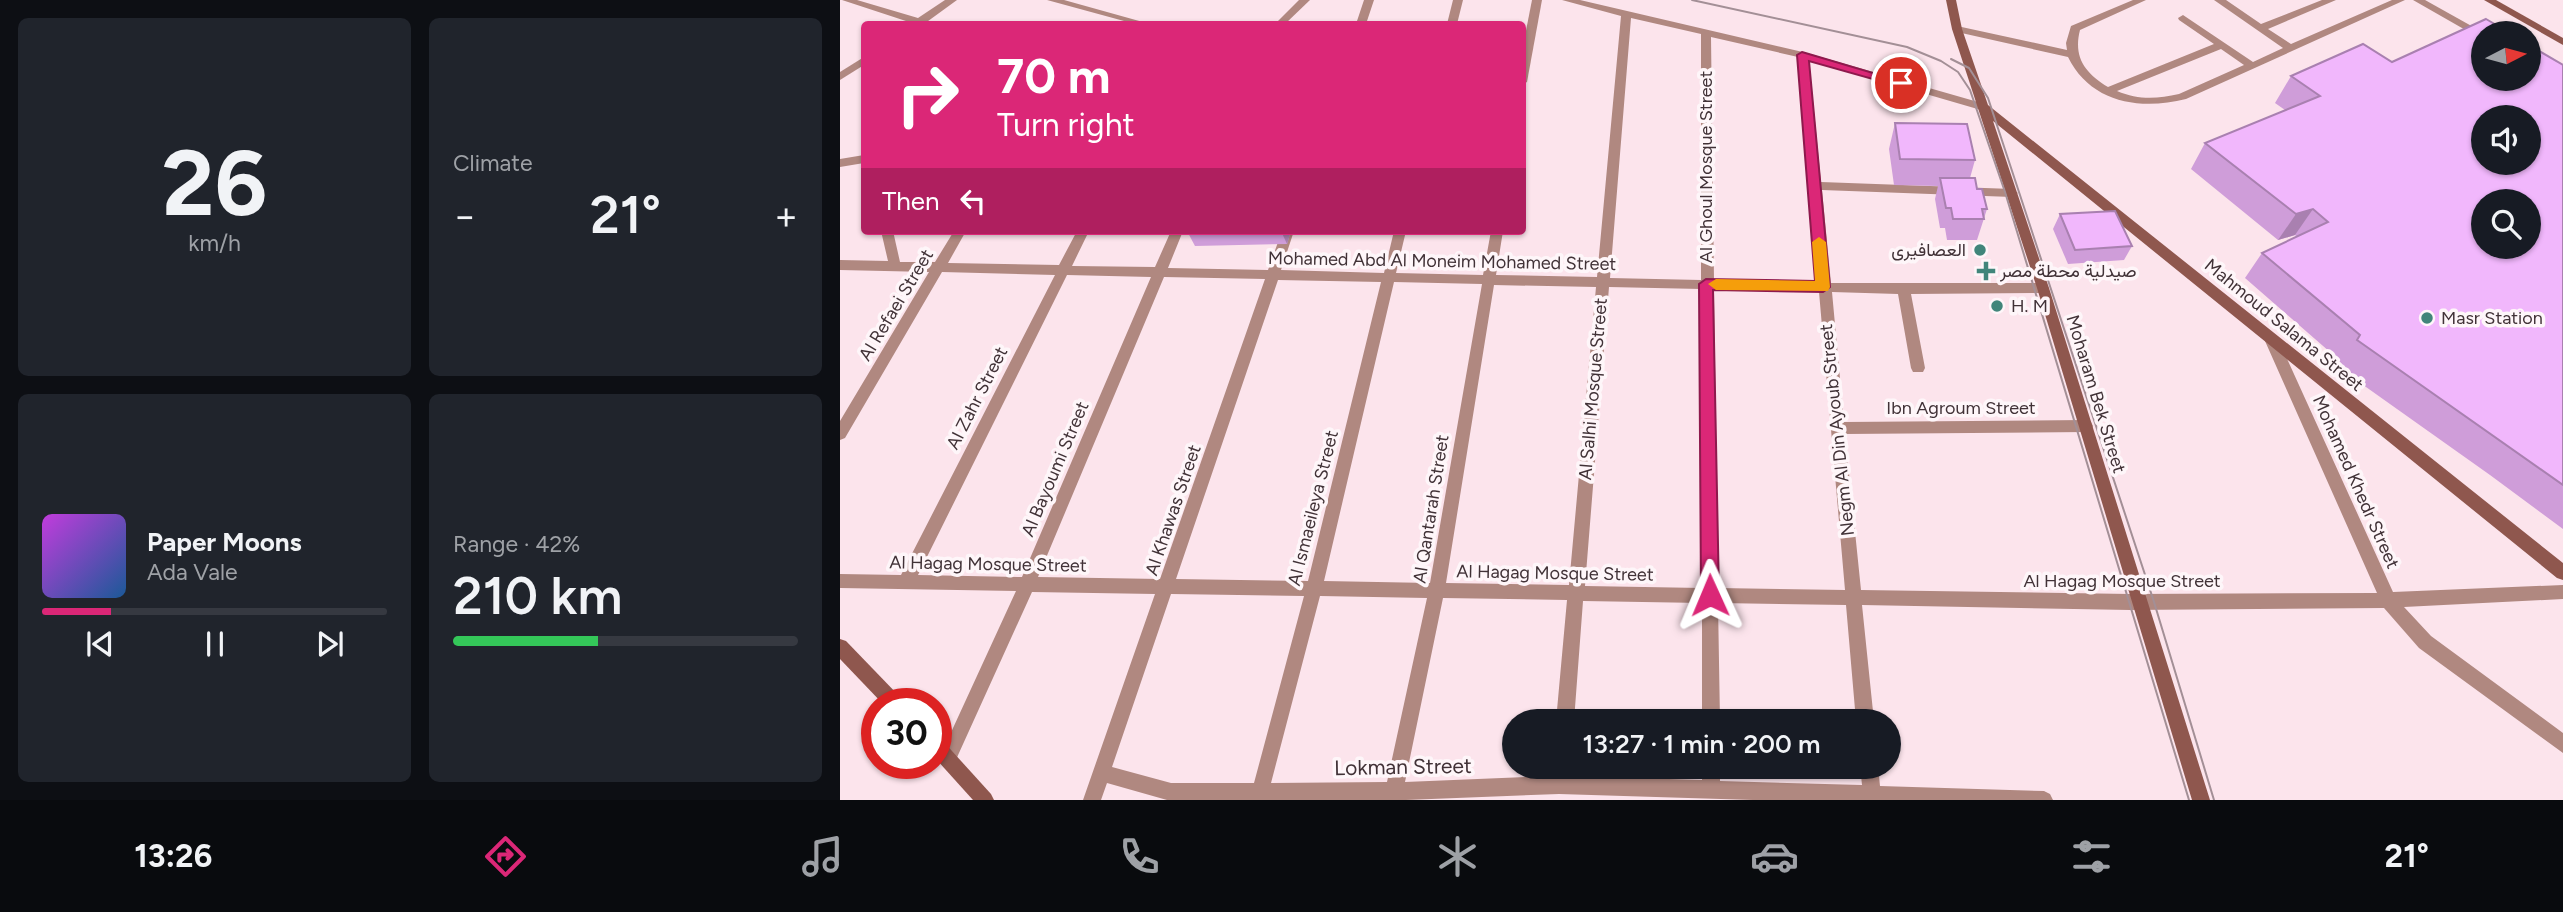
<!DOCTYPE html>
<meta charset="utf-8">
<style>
body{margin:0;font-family:Figtree,Vazirmatn,sans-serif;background:#20242c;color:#f1f3f6;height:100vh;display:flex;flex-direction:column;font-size:26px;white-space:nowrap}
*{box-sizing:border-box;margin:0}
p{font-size:23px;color:#9ea1a6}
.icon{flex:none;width:38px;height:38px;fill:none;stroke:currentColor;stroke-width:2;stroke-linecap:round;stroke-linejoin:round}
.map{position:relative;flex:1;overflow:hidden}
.panel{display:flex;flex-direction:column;gap:18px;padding:18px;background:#0d0f14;width:840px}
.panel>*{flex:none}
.hud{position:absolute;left:21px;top:21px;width:665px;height:214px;border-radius:7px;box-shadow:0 2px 5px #0004;background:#db2777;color:#fff;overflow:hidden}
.needle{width:46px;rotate:84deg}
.buttons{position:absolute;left:1631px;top:21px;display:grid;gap:14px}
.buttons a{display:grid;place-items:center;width:70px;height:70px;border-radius:50%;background:#171b24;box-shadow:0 2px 5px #0004;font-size:35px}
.speed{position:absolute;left:21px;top:688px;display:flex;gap:14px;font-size:35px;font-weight:700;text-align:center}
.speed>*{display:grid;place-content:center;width:91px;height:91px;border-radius:50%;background:#171b24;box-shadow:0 2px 5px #0004;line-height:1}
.speed .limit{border:10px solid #d22;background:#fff;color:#111}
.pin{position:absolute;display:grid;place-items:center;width:60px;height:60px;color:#fff;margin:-30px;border:4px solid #fff;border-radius:50%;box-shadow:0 2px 7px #0007}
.me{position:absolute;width:77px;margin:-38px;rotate:359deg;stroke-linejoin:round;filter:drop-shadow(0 0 5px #0008)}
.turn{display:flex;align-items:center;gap:24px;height:147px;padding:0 21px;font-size:32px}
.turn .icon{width:91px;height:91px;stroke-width:2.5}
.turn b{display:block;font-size:49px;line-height:60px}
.then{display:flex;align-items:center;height:66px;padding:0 21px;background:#0003;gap:14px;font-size:26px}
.big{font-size:52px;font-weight:600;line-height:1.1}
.panel .tile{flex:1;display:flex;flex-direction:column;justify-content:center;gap:10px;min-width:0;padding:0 24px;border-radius:10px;background:#20242c}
.panel .dial{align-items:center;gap:0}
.dial b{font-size:91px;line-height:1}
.song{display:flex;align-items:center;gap:21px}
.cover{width:84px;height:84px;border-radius:10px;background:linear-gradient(135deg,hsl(290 70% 55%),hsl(210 70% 35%))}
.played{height:7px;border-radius:4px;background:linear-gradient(90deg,#db2777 20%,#363941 20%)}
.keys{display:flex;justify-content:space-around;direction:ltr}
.heat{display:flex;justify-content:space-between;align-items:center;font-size:38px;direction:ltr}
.charge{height:10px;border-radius:5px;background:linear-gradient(90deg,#34c759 42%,#363941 0)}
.panel .tiles{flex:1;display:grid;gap:18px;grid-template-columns:repeat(2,1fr)}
.trip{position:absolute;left:662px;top:709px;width:399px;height:70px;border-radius:35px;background:#171b24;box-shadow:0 2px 5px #0004;font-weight:600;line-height:70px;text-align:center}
.tabs{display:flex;height:112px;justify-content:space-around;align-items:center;background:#090b0e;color:#9ea1a6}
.tabs .icon{width:49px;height:49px}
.tabs .on{color:#db2777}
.tabs b{font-size:32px;color:#f1f3f6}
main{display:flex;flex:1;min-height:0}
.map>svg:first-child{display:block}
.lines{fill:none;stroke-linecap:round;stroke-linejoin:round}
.lane{fill:#b08880;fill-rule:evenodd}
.street{fill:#b08880;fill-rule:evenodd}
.secondary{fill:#8f574e;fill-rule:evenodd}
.tram{stroke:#a38f96;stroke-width:2}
.wall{fill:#cf9dd9}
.shaded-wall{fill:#a980b0}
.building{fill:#f1b7fc;stroke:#a980b0;stroke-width:2;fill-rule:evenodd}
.route{fill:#db2777;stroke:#8e194d;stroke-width:2}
.slow{fill:#f59e0b}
.poi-dot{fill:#41857a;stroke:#fef6f9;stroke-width:2.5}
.labels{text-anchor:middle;stroke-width:7;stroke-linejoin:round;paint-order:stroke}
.street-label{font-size:18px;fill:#413237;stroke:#fef6f9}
.poi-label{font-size:18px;fill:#413237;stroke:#fef6f9;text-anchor:start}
.near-street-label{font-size:21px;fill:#413237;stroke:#fef6f9}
</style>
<main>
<section class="panel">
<div class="tiles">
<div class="tile dial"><b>26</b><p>km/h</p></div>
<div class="tile"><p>Climate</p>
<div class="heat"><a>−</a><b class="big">21°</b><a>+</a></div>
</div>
<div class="tile">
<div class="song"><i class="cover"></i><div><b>Paper Moons</b><p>Ada Vale</p></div></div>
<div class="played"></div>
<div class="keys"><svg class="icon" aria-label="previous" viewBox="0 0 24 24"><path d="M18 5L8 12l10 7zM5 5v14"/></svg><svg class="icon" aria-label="pause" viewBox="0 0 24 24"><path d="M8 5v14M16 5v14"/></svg><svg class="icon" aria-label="next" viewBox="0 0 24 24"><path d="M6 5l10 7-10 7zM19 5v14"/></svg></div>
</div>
<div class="tile"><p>Range · 42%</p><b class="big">210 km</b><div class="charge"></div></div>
</div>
</section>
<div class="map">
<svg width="1723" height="800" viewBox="0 0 1723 800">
<rect width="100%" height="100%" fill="#fce4ec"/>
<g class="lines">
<g class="lane">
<path d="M 1293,0 L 1306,0 L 1240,30 C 1233,57 1245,73 1268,87 L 1374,44 L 1339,20 L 1338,18 L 1343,15 L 1413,62 L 1443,48 L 1374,0 L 1386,0 L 1421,24 L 1482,0 L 1496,0 L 1428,29 L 1451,44 L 1552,0 L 1565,0 L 1346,99 C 1299,111 1250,102 1228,57 L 1117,32 L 1112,29 L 1117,26 L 1227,50 L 1226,43 L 1231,26 ZM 1381,49 L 1404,65 L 1339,94 C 1317,99 1298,100 1277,91 Z"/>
<polygon points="1573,0 1585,0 1644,33 1643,40"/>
</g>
<g class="street">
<polygon points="2,0 17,0 78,18 105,0 117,0 84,24 71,24 72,23"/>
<polygon points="207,0 224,0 310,24 295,24"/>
<polygon points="459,0 470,0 445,24 435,24"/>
<polygon points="524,0 534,0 526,24 516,24"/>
<polygon points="613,0 623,0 617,24 607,24"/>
<polygon points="692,0 702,0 687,82 682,85 682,51"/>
<path d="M 722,0 L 740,0 L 967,53 L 1145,104 L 1146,106 L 1141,110 L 969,60 L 981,182 L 1172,189 L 1178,193 L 1172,197 L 982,190 L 991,283 L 1203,283 L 1209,288 L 1203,293 L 1071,294 L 1085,368 L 1083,372 L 1073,372 L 1071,368 L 1058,294 L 992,292 L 1004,422 L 1246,420 L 1251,422 L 1253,426 L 1251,430 L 1246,432 L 1005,434 L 1021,590 L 1290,594 L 1537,593 L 1425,341 L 1432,336 L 1439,341 L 1553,592 L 1723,585 L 1723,599 L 1564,607 L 1591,636 L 1723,733 L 1723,753 L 1579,648 L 1544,608 L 1290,610 L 1022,605 L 1034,721 L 1016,721 L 1006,605 L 878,603 L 880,721 L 862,721 L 862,603 L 743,601 L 734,721 L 716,721 L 727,600 L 603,598 L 565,782 L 711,776 L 712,766 L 730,766 L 729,776 L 862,780 L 862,766 L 880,766 L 880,781 L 1022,785 L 1020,766 L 1038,766 L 1040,786 L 1204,791 L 1210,794 L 1213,800 L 913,800 L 719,794 L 566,800 L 327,800 L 267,783 L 261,800 L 243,800 L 315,594 L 192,592 L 114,764 L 108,767 L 102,764 L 99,758 L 102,752 L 176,591 L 0,588 L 0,574 L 61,575 L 215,275 L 102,272 L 5,438 L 0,440 L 0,421 L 89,272 L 0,270 L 0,260 L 48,261 L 41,231 L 53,231 L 60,262 L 95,262 L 114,231 L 126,231 L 108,263 L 219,265 L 237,231 L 249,231 L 232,266 L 315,267 L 331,231 L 343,231 L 328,268 L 428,270 L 442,231 L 454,231 L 441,270 L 544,273 L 554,231 L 566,231 L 556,273 L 643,275 L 651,231 L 663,231 L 656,275 L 757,277 L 781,16 ZM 791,18 L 861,34 L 861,280 L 770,278 ZM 871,37 L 958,57 L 978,282 L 874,280 ZM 227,275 L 311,277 L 182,577 L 78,575 ZM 324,277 L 425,279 L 320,579 L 198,577 ZM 438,280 L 541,282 L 468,581 L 336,579 ZM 554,282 L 642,284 L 590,583 L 484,581 ZM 654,285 L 756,287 L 729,585 L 606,583 ZM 769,287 L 861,289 L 862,588 L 745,586 ZM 874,290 L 979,292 L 1005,590 L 878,588 ZM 331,594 L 464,596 L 414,783 L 331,783 L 272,767 ZM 480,596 L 587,598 L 547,782 L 431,783 Z"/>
<polygon points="24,57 24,65 0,80 0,72"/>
<polygon points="24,155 24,163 0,167 0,159"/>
</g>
<g class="secondary">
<polygon points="1106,0 1116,0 1122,29 1148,105 1723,563 1723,580 1717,578 1153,121 1209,288 1370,800 1352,800 1197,288 1112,29"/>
<polygon points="1644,0 1656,0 1723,38 1723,45"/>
<polygon points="0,639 6,641 61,698 63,704 43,704 0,659"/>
<polygon points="96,737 102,740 151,794 154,800 133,800 96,759"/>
</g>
<g class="tram">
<polyline points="852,0 1067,47 1101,61 1118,72 1130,90 1165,192 1349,800"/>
<polyline points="1111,59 1129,68 1148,98 1314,602 1374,800"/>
</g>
</g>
<g class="wall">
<polygon points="1552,62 1723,65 1723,529 1650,475 1495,365 1498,359 1405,278 1422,253 1457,237 1455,235 1438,240 1351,169 1365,143 1445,110 1435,103 1451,76"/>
<polygon points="1055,123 1135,160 1130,178 1137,189 1147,209 1137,240 1107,240 1105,228 1100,228 1095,199 1098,186 1054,185 1049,149"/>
<polygon points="1220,214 1292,246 1284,260 1228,264 1213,229"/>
<polygon points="347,231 451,231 447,244 355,246"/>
</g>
<g class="shaded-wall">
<polygon points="1473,209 1455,235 1438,240 1456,214"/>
<polygon points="441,231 451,231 447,244"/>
</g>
<g class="building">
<path d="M 1646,19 L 1670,33 L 1643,33 L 1643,79 L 1689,79 L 1689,45 L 1723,65 L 1723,485 L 1517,340 L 1520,335 L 1422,253 L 1488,222 L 1473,209 L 1456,214 L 1365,143 L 1480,96 L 1451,76 L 1523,44 L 1552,62 ZM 1643,117 L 1689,117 L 1689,163 L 1643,163 ZM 1643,201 L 1689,201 L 1689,247 L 1643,247 Z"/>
<polygon points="1055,123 1127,124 1135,160 1060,159"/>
<polygon points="1100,178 1135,178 1137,189 1142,189 1147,209 1142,209 1144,219 1113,219 1111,208 1106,208"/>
<polygon points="1275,211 1292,246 1235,250 1220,214"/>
</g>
<polygon class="route" points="962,52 1067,83 1061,87 969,61 990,287 983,292 873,290 879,595 877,601 870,604 864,601 861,595 859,284 866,279 975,281 957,55"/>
<polygon class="slow" points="979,237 986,242 990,287 988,291 876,290 868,284 876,279 975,281 972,242"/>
<g class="poi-dot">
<circle cx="1140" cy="250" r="7"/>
<path d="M1142.5 260.5h7v7h7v7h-7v7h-7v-7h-7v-7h7z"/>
<circle cx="1157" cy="306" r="7"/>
<circle cx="1587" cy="318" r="7"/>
</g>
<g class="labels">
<g class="street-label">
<text transform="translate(866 167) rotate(-90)" y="6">Al Ghoul Mosque Street</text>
<text transform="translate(602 261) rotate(1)" y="6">Mohamed Abd Al Moneim Mohamed Street</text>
<text transform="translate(56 305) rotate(-59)" y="6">Al Refaei Street</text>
<text transform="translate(1444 325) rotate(39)" y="6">Mahmoud Salama Street</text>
<text transform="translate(753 389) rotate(-85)" y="6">Al Salhi Mosque Street</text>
<text transform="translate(1256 394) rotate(73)" y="6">Moharam Bek Street</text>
<text transform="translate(137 398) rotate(-63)" y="6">Al Zahr Street</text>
<text x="1121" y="414">Ibn Agroum Street</text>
<text transform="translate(997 430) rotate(-96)" y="6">Negm Al Din Ayoub Street</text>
<text transform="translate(215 469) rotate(-67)" y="6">Al Bayoumi Street</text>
<text transform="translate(1516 482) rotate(66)" y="6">Mohamed Khedr Street</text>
<text transform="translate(473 508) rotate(-76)" y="6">Al Ismaeileya Street</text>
<text transform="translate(591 509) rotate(-81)" y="6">Al Qantarah Street</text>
<text transform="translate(333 510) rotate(-71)" y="6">Al Khawas Street</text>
<text transform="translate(148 564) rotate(1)" y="6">Al Hagag Mosque Street</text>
<text transform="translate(715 573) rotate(1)" y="6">Al Hagag Mosque Street</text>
<text x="1282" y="587">Al Hagag Mosque Street</text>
</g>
<g class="poi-label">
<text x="1126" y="256" text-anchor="end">العصافيرى</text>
<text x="1160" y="277">صيدلية محطة مصر</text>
<text x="1171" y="312">H. M</text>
<text x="1601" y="324">Masr Station</text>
</g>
<g class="near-street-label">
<text transform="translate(563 767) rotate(-1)" y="7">Lokman Street</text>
</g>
</g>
</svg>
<div class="buttons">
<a><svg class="needle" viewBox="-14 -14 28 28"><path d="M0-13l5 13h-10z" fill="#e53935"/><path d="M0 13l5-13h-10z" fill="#9ea1a6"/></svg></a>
<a><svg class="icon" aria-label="sound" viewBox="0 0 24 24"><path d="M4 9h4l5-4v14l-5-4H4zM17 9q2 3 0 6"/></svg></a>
<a><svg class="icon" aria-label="search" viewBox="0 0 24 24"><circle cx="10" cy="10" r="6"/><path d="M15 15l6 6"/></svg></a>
</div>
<div class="speed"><div class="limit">30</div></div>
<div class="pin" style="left:1061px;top:83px;background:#d93025"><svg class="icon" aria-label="arrive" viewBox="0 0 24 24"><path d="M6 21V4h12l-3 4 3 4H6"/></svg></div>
<svg class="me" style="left:870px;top:595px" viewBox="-20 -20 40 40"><path d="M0-17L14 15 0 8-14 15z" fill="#db2777" stroke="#fff" stroke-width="4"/></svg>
<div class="trip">13:27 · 1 min · 200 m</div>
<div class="hud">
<div class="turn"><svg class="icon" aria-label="right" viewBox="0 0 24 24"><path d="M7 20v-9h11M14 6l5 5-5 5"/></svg><div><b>70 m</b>Turn right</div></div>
<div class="then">Then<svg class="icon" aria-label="left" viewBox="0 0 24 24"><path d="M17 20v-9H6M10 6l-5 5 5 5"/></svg></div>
</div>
</div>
</main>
<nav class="tabs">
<b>13:26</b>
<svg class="icon on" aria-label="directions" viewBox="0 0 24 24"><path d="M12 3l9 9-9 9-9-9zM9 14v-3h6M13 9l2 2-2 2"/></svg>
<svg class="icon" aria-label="music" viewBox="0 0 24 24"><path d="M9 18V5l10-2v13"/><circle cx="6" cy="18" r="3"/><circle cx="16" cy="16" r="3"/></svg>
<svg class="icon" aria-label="phone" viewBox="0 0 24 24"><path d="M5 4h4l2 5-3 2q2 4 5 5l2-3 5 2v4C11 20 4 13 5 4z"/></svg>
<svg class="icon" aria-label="climate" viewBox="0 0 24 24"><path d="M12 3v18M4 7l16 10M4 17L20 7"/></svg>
<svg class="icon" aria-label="car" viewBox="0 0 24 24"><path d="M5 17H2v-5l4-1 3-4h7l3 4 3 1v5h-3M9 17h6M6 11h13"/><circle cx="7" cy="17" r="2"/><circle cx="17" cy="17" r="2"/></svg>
<svg class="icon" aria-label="filters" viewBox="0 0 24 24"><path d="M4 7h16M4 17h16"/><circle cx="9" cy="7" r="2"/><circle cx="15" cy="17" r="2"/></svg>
<b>21°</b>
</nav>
